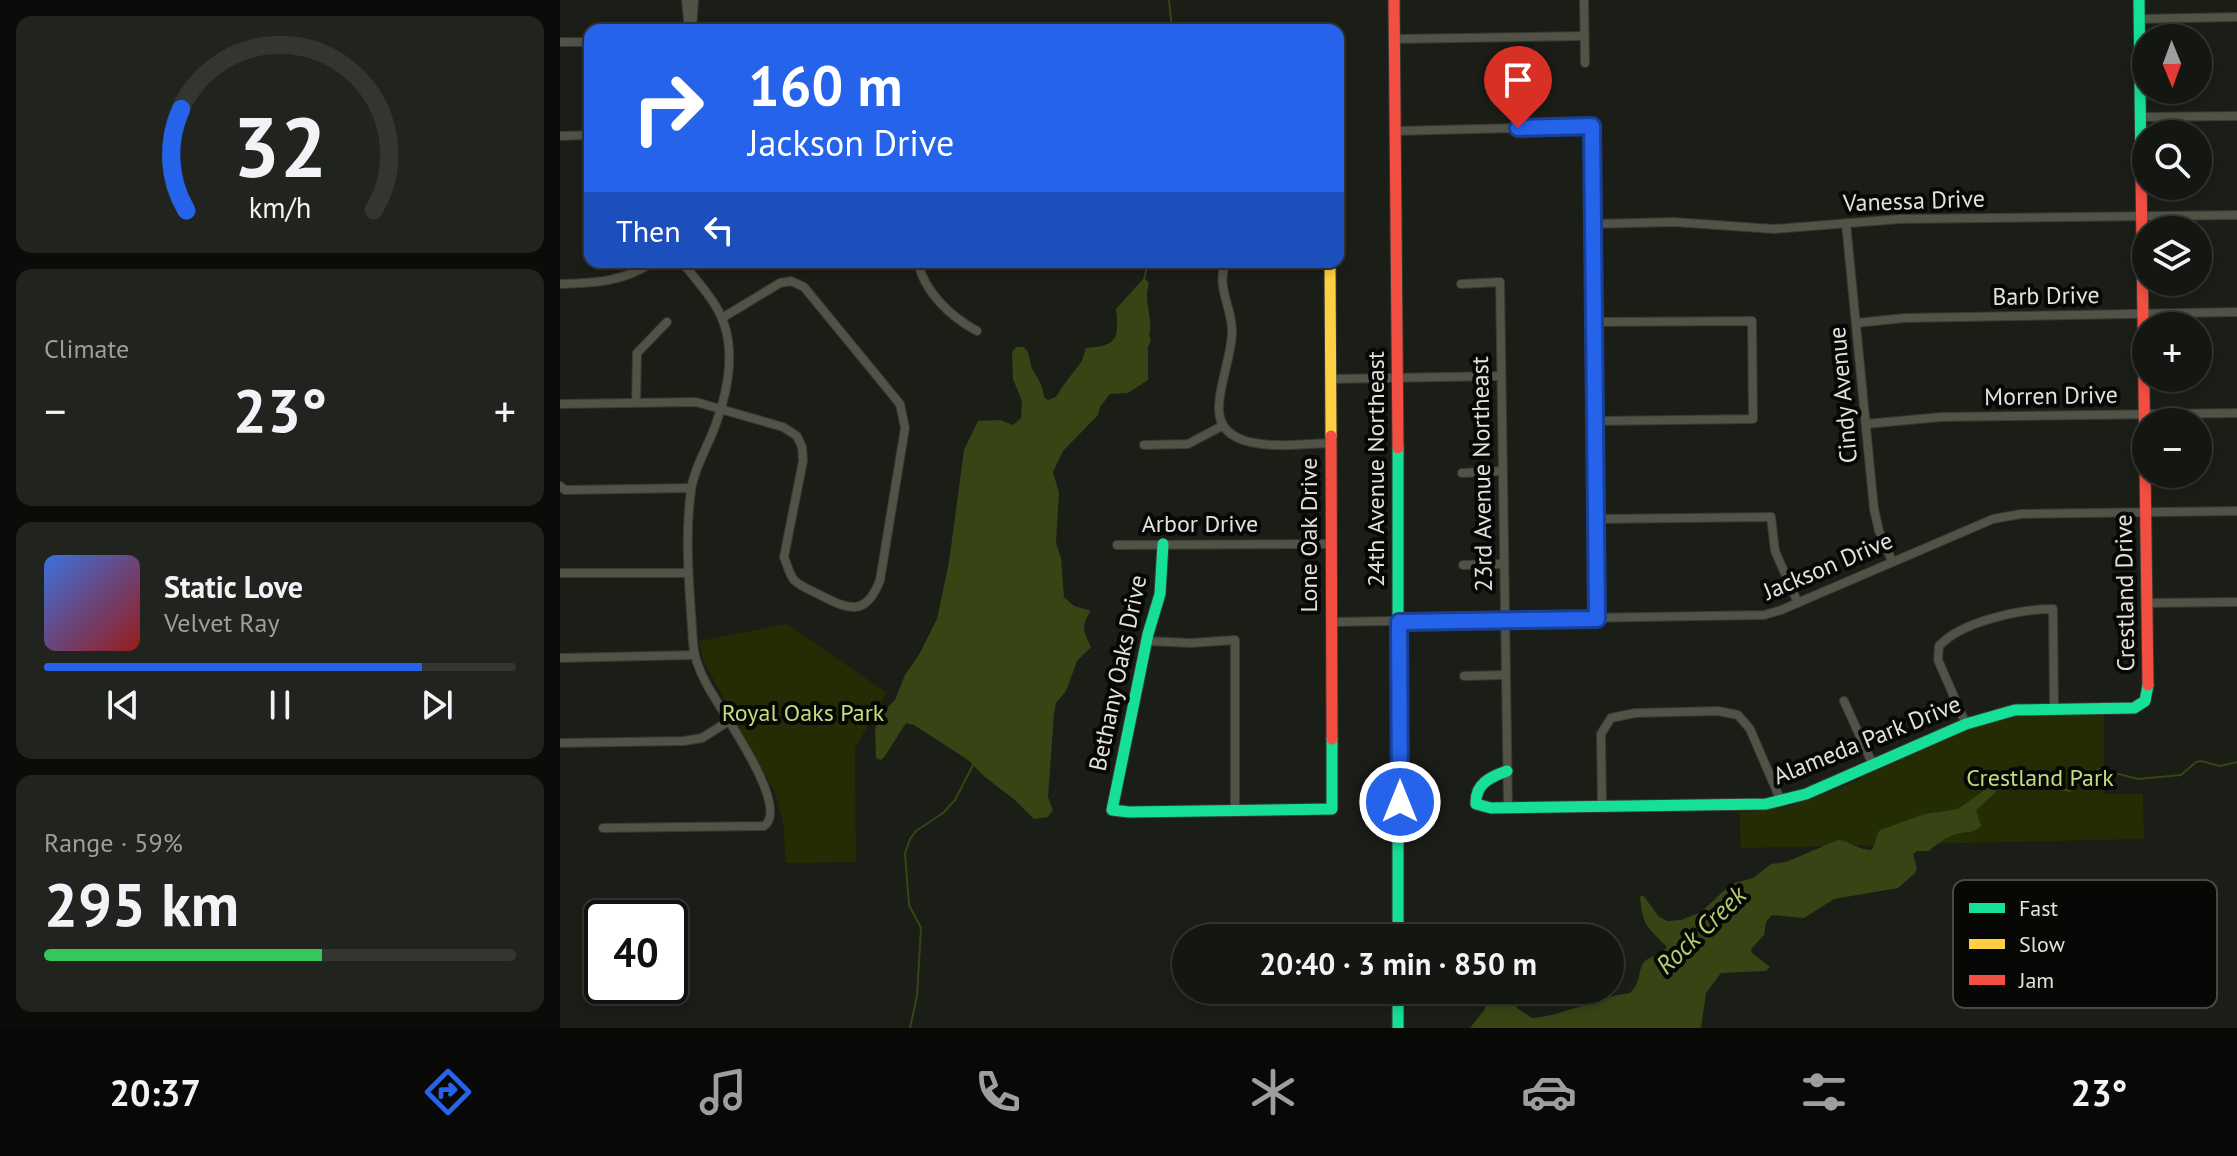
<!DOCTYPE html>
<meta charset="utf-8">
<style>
body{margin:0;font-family:"PT Sans",sans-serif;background:#21231f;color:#f1f3f6;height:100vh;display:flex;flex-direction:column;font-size:30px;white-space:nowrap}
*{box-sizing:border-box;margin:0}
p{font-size:26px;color:#9d9f9f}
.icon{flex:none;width:44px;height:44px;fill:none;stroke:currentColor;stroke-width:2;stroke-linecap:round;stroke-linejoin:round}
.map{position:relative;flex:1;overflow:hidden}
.panel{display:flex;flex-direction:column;gap:16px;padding:16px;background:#0b0c09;width:560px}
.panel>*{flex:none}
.top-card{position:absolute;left:24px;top:24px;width:760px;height:244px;border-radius:16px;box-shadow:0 4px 12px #0003,0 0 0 2px #333531;background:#2563eb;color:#fff;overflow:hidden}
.needle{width:52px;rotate:179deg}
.fabs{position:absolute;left:1572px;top:24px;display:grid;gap:16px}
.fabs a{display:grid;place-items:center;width:80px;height:80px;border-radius:50%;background:#141611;box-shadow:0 4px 12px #0003,0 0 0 2px #333531;font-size:40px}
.speed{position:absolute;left:24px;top:900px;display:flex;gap:16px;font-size:40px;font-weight:700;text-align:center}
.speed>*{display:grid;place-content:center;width:104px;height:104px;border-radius:50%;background:#141611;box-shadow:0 4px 12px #0003,0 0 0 2px #333531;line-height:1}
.speed .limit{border:4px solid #111;border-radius:12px;background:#fff;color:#111}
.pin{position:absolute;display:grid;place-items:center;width:68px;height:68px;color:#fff;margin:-82px -34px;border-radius:50% 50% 50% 0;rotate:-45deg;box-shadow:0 0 8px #0007}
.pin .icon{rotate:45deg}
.me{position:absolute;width:88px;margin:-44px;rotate:0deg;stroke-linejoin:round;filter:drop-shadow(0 0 6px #0008)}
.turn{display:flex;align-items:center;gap:28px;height:168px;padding:0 32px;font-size:36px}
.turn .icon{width:104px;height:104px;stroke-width:2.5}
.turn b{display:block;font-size:56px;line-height:68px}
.then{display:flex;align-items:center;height:76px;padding:0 32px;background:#0003;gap:16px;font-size:30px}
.big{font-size:60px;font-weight:700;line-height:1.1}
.panel .card{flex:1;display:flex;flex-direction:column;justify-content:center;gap:12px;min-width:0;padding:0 28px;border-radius:16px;background:#21231f}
.panel .dial{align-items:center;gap:0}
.dial svg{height:208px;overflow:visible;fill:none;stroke:#333531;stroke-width:7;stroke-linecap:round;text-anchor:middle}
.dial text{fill:#f1f3f6;stroke:none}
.song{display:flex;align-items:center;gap:24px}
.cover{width:96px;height:96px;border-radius:12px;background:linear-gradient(135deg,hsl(220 70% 55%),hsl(0 70% 35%))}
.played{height:8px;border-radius:4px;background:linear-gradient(90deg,#2563eb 80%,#333531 80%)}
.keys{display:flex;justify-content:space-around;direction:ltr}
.heat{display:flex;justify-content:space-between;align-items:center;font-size:44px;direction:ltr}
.charge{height:12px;border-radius:6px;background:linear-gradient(90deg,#34c759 59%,#333531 0)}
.trip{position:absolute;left:612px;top:924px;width:452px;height:80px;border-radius:40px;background:#141611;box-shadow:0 4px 12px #0003,0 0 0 2px #333531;font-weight:700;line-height:80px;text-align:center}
.tabs{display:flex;height:128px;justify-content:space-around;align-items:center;background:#080907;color:#9d9f9f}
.tabs .icon{width:56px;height:56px}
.tabs .selected{color:#2563eb}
.tabs b{font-size:36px;color:#f1f3f6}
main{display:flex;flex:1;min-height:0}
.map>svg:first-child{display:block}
.green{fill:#232c03}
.water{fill:#394415}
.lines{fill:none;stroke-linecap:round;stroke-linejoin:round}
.stream{stroke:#394415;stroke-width:2}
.street-casing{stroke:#373833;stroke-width:10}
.fast-casing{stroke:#373833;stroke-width:13}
.slow-casing{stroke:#373833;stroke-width:13}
.jam-casing{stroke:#373833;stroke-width:13}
.street{stroke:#505345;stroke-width:8}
.fast{stroke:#16e098;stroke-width:11}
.slow{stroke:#ffcf43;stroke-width:11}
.jam{stroke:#f24e42;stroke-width:11}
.route-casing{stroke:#184099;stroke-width:20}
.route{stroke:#2563eb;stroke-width:14}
.labels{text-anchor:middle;stroke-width:8;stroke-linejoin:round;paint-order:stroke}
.street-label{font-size:24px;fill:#e0e2db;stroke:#070805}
.park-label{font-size:24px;fill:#c3dc7d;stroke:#070805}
.water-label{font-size:26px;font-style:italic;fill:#b5ce6f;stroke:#070805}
.key{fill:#070805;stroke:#484945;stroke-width:2}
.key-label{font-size:22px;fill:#e0e2db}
</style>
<main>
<section class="panel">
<div class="card dial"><svg viewBox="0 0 100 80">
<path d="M14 69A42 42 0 1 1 86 69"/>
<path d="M14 69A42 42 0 0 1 12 30" stroke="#2563eb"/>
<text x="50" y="56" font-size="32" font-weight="700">32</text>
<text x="50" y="72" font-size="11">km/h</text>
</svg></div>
<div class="card"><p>Climate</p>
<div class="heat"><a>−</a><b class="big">23°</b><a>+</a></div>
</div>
<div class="card">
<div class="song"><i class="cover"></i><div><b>Static Love</b><p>Velvet Ray</p></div></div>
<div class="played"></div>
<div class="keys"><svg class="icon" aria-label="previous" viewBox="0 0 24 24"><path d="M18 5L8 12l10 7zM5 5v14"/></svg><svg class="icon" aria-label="pause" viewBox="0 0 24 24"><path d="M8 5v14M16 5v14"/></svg><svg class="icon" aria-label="next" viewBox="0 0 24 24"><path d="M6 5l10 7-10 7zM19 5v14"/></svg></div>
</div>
<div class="card"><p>Range · 59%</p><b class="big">295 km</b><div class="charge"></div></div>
</section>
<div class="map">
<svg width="1677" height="1028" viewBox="0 0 1677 1028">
<rect width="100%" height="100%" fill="#1b1d17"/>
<g class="green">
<polygon points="227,624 327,693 295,748 296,862 226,863 223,822 215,793 143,660 139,641"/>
<path d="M 1544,714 L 1544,794 L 1583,794 L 1584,839 L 1181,848 L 1179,812 C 1274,811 1355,738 1445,717 C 1476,710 1512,714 1544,714 Z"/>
</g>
<g class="water">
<path d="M 584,278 L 589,283 C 583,303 594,320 589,335 L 591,341 L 588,347 L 588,380 L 568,393 L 550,394 L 540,407 L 538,415 L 503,451 L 493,472 L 499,493 L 496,543 L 501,558 L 504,597 L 514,606 L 531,611 C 520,627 524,632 531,647 L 517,661 L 506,691 L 496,703 L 494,714 L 488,797 L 493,810 L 488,817 L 474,819 L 456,801 L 425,777 L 408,760 L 354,725 L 346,723 L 325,756 L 321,760 L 316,758 L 315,729 L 321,714 L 335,700 L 345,675 L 360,653 L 377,619 L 389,562 L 404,450 L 418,421 L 440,420 L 453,425 L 461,418 L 462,401 L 453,379 L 452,352 L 456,347 L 464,347 C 472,355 468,363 474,372 C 480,383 483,385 484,397 L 488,400 L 496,397 L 503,386 L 522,361 L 526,348 C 558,346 559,338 556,309 Z"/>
<path d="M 1432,787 L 1437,789 L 1436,792 L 1416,810 L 1421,826 C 1413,834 1407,831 1397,834 C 1386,837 1378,843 1369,851 L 1357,851 L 1353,854 L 1357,869 L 1355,873 L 1338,888 L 1274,899 L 1244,918 L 1212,915 L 1206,922 L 1204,935 L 1191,949 L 1192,953 L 1210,967 L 1206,971 L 1161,973 L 1146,993 L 1141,1028 L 910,1028 L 925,1009 L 929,990 L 950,990 L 957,1008 L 972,1018 C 1006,1015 1036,997 1070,993 C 1082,981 1077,972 1084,962 C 1088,957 1100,956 1107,947 C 1088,927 1083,928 1080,897 L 1083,895 L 1099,917 L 1108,921 L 1121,920 L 1141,912 L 1171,884 L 1193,878 L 1211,864 L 1226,862 L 1278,840 C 1290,841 1298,850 1311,850 C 1317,843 1315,836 1320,830 L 1365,814 L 1398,809 L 1426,789 Z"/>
</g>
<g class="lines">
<g class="stream">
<polyline points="609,0 612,30"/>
<polyline points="584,280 587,266 591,262 608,262"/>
<polyline points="1437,789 1456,778 1483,773 1500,789 1510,791 1539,769 1578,779 1621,775 1636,762 1641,761 1660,766 1677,762"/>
<polyline points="350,1028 357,996 361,928 349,905 345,853 350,839 356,831 383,813 395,800 413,765"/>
</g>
<g class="street-casing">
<g id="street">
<polyline points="126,0 129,30"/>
<polyline points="1024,0 1025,63"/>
<polyline points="1579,19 1677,17"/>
<polyline points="132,30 134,0"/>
<polyline points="835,39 1023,36"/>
<polyline points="0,42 30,42"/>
<polyline points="1580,117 1677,116"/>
<polyline points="836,131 1032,126 1037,619"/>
<polyline points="0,136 30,135"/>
<polyline points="1286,223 1314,509 1319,531 1332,561"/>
<polyline points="1032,224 1114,222 1214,229 1340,219 1677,215"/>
<path d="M 358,262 C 364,292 391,317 417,331"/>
<path d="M 666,262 C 655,287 673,308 672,333 C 671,358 660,381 659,406 C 656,457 737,444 771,443"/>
<path d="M 0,284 C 35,283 63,282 93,262"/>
<polyline points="901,284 940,282 948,808"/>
<polyline points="1034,322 1192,321 1193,419 1035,421"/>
<polyline points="1296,323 1345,318 1677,312"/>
<polyline points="771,379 940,376"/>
<polyline points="76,402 77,353 107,322"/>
<path d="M 0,404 L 136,402 L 223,427 L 237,436 L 242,447 L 243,461 L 224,557 C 227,564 229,574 234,580 C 241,587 253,591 262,596 C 290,611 307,615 320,580 L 345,428 L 340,404 L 244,287 L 231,281 L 220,283 L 162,318"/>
<polyline points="1306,424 1381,417 1677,413"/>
<polyline points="584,445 628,444 662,426"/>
<polyline points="902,473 942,471"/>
<polyline points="0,486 5,490 131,488"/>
<polyline points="1037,519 1211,517 1215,551 1238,603"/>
<polyline points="557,545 771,544"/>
<polyline points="903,565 944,564"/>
<polyline points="0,573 128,573"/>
<polyline points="1587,603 1677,602"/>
<polyline points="771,622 1204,615 1221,610 1433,519 1461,514 1677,511"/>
<polyline points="587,641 631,643 675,640 675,810"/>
<polyline points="0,658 134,655"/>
<polyline points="904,676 945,675"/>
<polyline points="1284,701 1313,765"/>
<path d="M 1406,724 L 1378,660 L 1379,646 C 1402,621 1461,609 1493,609 L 1494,709"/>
<polyline points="0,743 124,741 142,738 169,721"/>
<polyline points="1042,807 1041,734 1051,718 1075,713 1158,711 1178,715 1190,729 1221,801"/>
<path d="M 43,828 L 204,826 C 232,807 158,707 146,683 C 139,670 134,657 133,643 C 130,593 124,540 131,491 C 133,472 145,451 152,434 C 168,394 180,344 155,305 C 146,290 133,276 122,262"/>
</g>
</g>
<g class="fast-casing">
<g id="fast">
<polyline points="1579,0 1581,173"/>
<polyline points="838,448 838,938"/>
<polyline points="603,544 600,594 588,634 552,810 569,812 772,809 772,739"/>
<path d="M 947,771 C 930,777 915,784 916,804 L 931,808 L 1206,804 L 1246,794 L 1406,724 L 1455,710 L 1574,708 L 1585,701 L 1588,685"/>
<polyline points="838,990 838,1028"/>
</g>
</g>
<g class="slow-casing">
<polyline id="slow" points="770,262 771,436"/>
</g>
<g class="jam-casing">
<g id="jam">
<polyline points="834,0 838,448"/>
<polyline points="1581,173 1588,685"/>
<polyline points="771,436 772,739"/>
</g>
</g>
<use href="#street" class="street"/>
<use href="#fast" class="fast"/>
<use href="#slow" class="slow"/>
<use href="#jam" class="jam"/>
</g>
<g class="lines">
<g class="route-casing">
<polyline id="route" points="840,802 839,622 1037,619 1032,126 958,128"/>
</g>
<use href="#route" class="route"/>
</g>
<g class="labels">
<g class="street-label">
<text transform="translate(1354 201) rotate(-2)" y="8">Vanessa Drive</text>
<text transform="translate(1486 296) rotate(-1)" y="8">Barb Drive</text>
<text transform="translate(1283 395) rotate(-95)" y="8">Cindy Avenue</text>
<text transform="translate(1491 396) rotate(-1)" y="8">Morren Drive</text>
<text transform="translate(816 469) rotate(-90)" y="8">24th Avenue Northeast</text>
<text transform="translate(922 474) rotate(-91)" y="8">23rd Avenue Northeast</text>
<text x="640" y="532">Arbor Drive</text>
<text transform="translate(749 535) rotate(-90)" y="8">Lone Oak Drive</text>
<text transform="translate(1268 566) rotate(-23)" y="8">Jackson Drive</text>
<text transform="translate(1565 593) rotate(-91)" y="8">Crestland Drive</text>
<text transform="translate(558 673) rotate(-78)" y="8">Bethany Oaks Drive</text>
<text transform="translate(1307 740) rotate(-22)" y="8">Alameda Park Drive</text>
</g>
<g class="park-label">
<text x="243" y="721">Royal Oaks Park</text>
<text x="1480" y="786">Crestland Park</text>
</g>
<g class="water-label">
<text transform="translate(1141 930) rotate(-44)" y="9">Rock Creek</text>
</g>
</g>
<rect x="1393" y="880" width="264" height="128" rx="12" class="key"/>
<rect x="1409" y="903" width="36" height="10" fill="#16e098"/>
<rect x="1409" y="939" width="36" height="10" fill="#ffcf43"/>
<rect x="1409" y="975" width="36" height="10" fill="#f24e42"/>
<g class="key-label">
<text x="1459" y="916">Fast</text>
<text x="1459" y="952">Slow</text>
<text x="1459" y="988">Jam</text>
</g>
</svg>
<div class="fabs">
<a><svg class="needle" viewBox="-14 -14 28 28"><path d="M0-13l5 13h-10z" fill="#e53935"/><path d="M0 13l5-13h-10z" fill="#9d9f9f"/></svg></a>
<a><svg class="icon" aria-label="search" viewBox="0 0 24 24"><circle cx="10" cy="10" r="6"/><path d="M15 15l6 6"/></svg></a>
<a><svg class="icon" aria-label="layers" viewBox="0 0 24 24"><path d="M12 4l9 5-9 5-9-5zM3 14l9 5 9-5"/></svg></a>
<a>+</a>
<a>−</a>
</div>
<div class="speed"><div class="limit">40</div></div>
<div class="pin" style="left:958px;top:128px;background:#d93025"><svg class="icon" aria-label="arrive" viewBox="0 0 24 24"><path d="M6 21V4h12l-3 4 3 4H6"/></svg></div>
<svg class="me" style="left:840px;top:802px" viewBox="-20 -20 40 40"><circle r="17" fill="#2563eb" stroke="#fff" stroke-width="3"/><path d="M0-11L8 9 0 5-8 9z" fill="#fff"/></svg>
<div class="trip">20:40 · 3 min · 850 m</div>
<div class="top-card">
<div class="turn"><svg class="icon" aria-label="right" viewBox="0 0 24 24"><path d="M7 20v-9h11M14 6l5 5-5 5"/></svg><div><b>160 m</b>Jackson Drive</div></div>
<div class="then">Then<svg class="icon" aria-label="left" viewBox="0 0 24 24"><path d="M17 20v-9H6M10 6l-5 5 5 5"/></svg></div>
</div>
</div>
</main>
<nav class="tabs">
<b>20:37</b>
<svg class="icon selected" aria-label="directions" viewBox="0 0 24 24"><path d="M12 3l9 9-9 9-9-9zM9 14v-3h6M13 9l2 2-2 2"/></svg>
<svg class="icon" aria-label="music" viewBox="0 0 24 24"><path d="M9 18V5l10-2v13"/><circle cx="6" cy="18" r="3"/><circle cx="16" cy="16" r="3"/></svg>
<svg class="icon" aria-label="phone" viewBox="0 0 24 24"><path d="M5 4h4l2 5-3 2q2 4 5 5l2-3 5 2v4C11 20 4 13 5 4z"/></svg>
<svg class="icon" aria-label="climate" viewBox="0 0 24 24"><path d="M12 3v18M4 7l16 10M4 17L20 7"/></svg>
<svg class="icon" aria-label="car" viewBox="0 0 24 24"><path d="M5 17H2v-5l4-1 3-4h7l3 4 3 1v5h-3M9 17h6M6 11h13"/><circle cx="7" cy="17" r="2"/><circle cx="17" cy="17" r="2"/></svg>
<svg class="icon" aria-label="filters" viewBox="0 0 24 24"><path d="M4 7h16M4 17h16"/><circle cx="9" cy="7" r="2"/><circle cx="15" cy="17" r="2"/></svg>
<b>23°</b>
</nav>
